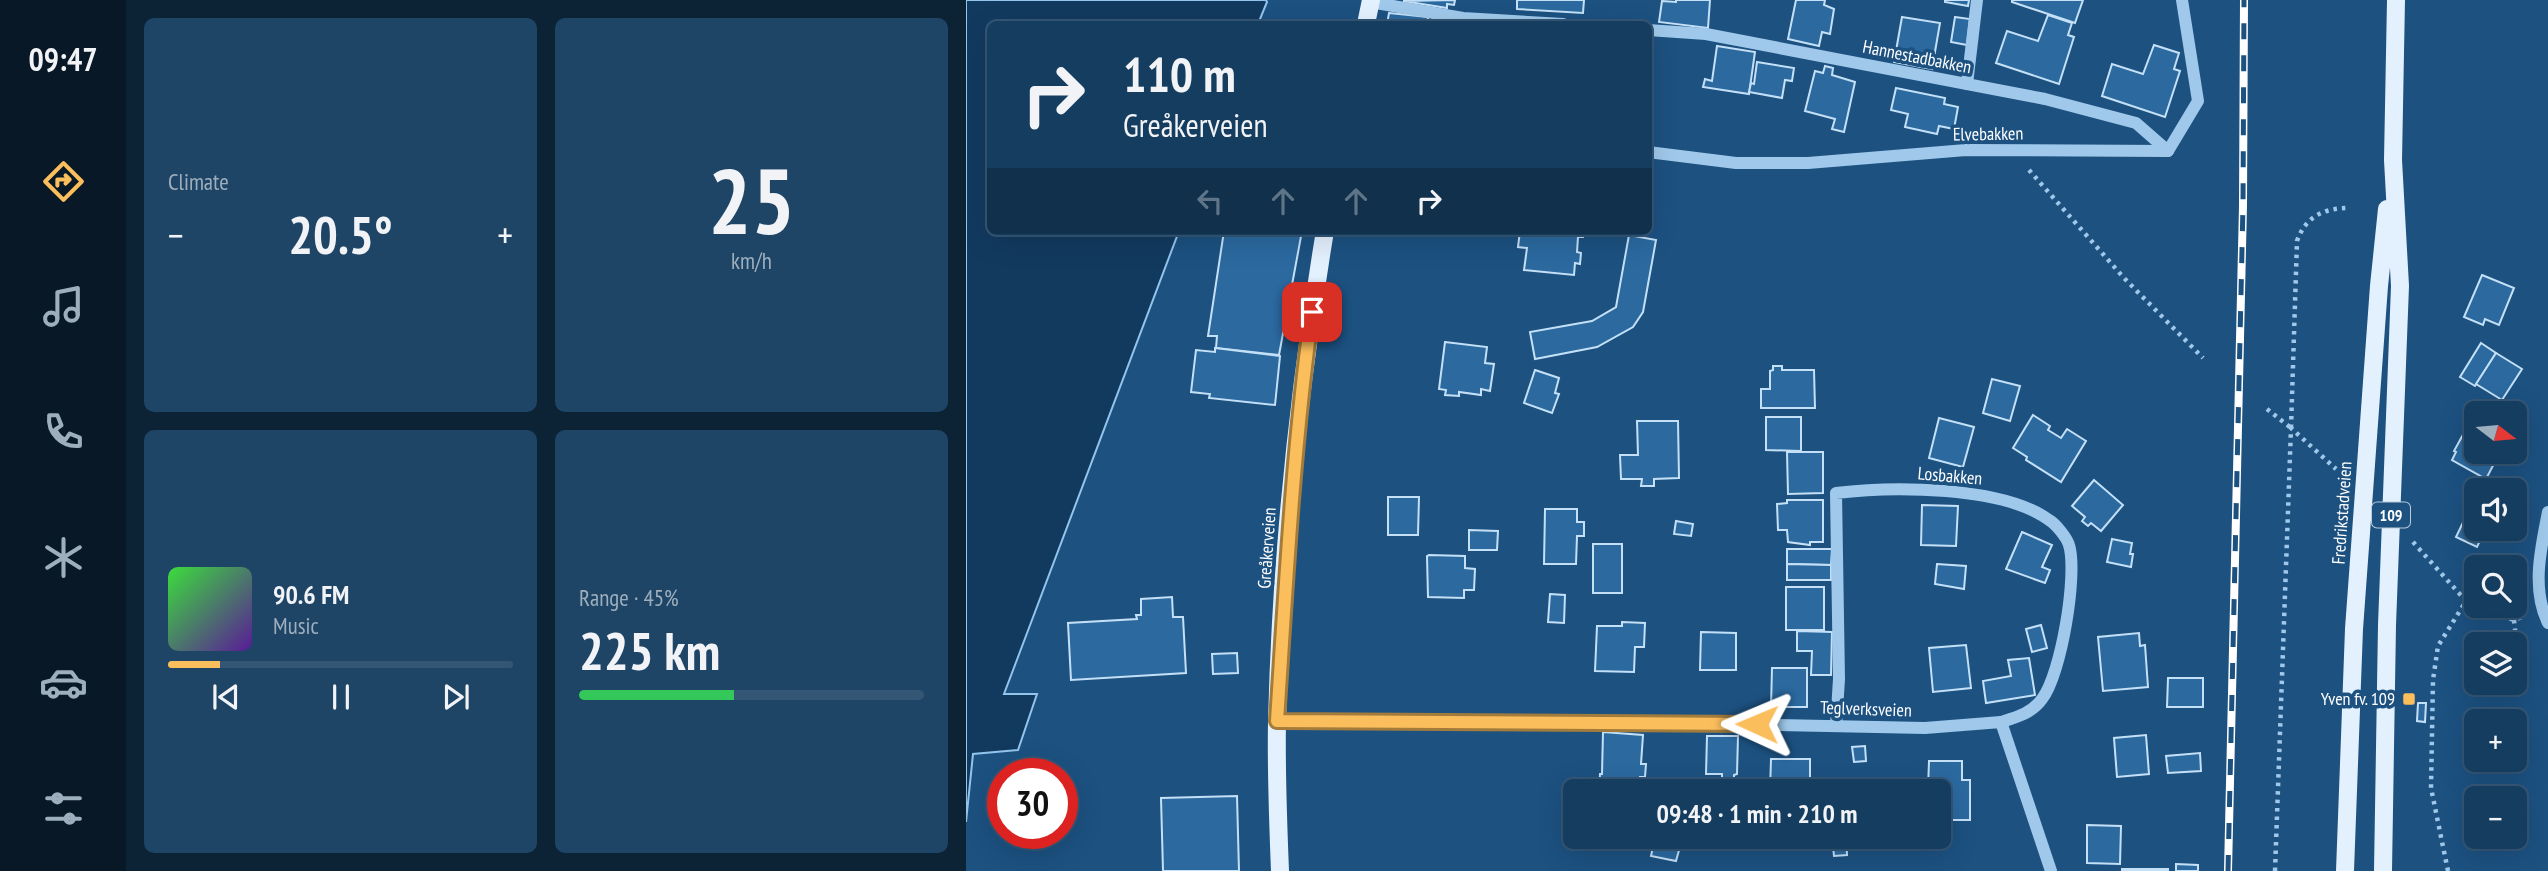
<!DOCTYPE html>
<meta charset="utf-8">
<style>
body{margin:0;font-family:"PT Sans Narrow",sans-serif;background:#1e4466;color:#f1f3f6;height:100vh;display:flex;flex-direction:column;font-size:26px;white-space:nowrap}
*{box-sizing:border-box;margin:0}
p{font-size:23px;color:#9daebd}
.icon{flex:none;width:38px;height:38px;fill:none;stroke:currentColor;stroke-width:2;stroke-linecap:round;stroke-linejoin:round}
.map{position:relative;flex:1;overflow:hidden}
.details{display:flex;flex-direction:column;gap:18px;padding:18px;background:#0c2235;width:840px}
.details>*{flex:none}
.banner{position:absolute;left:21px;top:21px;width:665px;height:214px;border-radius:10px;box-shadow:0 7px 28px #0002,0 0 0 2px #345675;background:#153d60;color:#f1f3f6;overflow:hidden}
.needle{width:46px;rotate:106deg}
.fabs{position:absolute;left:1498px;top:401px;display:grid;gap:14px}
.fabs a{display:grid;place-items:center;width:63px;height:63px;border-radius:10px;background:#153d60;box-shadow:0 7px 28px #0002,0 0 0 2px #345675;font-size:35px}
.speed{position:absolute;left:21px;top:758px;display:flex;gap:14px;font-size:35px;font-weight:700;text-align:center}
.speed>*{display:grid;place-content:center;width:91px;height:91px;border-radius:50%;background:#153d60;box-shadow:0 7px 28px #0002,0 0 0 2px #345675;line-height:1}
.speed .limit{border:10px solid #d22;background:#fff;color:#111}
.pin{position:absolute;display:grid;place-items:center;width:60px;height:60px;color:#fff;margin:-30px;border-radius:14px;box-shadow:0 4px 10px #0006}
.me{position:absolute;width:77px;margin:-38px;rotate:271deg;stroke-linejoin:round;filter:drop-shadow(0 0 5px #0008)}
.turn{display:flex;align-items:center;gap:24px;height:147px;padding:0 21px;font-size:32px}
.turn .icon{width:91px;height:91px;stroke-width:2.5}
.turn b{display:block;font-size:49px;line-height:60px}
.lanes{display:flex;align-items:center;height:66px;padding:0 21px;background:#0003;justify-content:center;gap:35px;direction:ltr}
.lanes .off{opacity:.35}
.big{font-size:52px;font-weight:600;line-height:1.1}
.details .widget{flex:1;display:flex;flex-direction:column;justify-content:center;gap:10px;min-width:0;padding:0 24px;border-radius:10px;background:#1e4466}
.details .dial{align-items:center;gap:0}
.dial b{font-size:91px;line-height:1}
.song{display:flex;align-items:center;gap:21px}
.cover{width:84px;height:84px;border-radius:10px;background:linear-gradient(135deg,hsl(120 70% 55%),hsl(270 70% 35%))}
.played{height:7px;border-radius:4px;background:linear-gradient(90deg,#fbbe5d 15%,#345675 15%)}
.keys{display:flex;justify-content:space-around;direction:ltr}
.heat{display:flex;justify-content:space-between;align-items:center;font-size:38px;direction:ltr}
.charge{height:10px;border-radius:5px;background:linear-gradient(90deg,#34c759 45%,#345675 0)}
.details .tiles{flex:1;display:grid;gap:18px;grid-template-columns:repeat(2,1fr)}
.trip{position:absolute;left:597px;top:779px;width:388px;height:70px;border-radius:10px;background:#153d60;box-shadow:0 7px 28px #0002,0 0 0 2px #345675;font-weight:600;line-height:70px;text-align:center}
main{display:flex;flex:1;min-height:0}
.dock{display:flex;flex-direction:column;width:126px;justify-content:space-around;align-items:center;background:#081826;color:#9daebd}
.dock .icon{width:49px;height:49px}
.dock .current{color:#fbbe5d}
.dock b{font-size:32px;color:#f1f3f6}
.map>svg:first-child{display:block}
.water{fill:#123a5f;stroke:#92c4ec;stroke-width:2}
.building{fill:#2b699f;stroke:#c4e0f7;stroke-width:2}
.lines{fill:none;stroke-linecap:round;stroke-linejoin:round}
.path{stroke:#9fc8ea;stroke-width:4.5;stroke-dasharray:3.5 5;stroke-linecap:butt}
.minor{stroke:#9fc8ea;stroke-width:12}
.major{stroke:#e3f0fe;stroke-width:18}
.rail-casing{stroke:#fff;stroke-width:8}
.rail{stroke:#1c5180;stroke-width:5;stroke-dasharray:16;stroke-linecap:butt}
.route-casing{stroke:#a37c3c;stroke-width:18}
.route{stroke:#fbbe5d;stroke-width:12}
.poi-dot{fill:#fbbe5d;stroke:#1c5180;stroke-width:2.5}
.labels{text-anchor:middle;stroke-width:7;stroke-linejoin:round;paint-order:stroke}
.shield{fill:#1c5180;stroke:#bbcbd9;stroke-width:2}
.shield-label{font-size:16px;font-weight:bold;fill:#fff}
.street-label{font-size:18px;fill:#fff;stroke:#1c5180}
.poi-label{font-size:18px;fill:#fff;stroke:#1c5180;text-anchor:end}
</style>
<main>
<nav class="dock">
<b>09:47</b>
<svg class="icon current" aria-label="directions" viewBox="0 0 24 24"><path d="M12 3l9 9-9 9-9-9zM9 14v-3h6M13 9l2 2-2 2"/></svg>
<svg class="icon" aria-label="music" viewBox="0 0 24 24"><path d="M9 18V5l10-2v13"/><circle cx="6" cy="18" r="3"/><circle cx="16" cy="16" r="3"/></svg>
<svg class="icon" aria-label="phone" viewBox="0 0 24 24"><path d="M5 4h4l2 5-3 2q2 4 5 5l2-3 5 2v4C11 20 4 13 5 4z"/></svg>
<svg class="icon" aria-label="climate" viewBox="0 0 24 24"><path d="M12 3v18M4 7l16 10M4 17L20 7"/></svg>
<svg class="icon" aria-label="car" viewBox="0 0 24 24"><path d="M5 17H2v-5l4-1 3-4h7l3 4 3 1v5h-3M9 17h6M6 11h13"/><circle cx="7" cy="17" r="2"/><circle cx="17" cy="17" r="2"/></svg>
<svg class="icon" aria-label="filters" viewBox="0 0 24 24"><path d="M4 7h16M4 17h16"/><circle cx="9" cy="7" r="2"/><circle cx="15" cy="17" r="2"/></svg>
</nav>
<section class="details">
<div class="tiles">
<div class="widget"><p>Climate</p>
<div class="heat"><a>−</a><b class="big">20.5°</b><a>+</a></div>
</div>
<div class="widget dial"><b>25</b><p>km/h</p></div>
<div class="widget">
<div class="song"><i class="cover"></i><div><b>90.6 FM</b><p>Music</p></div></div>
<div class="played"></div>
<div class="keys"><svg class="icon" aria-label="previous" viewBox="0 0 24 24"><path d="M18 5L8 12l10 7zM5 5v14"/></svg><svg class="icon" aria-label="pause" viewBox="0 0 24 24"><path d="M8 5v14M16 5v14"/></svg><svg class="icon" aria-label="next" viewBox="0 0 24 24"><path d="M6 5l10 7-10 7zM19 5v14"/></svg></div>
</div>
<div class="widget"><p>Range · 45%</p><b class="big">225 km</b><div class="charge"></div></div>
</div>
</section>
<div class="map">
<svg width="1582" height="871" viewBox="0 0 1582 871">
<rect width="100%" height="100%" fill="#1c5180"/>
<polygon class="water" points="0,0 300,0 301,2 292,24 24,24 24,231 213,231 38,694 71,694 52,750 7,754 0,822"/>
<g class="building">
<polygon points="489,0 488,5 481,4 481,8 437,1"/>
<polygon points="551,0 618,0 617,13 551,9"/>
<polygon points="710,0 744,0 742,28 693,22 696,1 710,2"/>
<polygon points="830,0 859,0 858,5 868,9 864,34 856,32 853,46 822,39"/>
<polygon points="979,0 1003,0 1002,6 979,2"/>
<polygon points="1046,0 1117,0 1109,23 1046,2"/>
<polygon points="423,13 462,17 461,24 421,24"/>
<polygon points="1082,15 1106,23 1102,35 1108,37 1093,84 1030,63 1041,31 1072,41"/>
<polygon points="936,17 974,23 966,69 928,62"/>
<polygon points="989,17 1004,19 1001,45 985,42"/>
<polygon points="1188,45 1213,53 1208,69 1214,71 1199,117 1136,96 1146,64 1177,74"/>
<polygon points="751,46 789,52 783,94 737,87 739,79 746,81"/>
<polygon points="791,62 828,68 826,81 819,80 816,98 783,92 785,83 788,84"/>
<polygon points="859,66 867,68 866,75 889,82 878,132 866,129 869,119 839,111 849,71 857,73"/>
<polygon points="930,88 979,98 978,104 992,107 988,129 973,126 971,134 939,127 942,114 925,110"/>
<polygon points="258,231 336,231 313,355 250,348 251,336 242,336"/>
<polygon points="554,231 618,231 617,237 612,237 611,252 615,253 614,264 609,263 608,275 558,270 561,248 552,247"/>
<polygon points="663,235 690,240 677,312 667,327 631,347 569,359 564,332 626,321 650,307"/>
<polygon points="1516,275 1548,288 1533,325 1519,319 1517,325 1498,317"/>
<polygon points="479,342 521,347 519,363 528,364 524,391 515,389 515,395 493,392 493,396 479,395 480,390 473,389"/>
<polygon points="1515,343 1530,353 1509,386 1494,377"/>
<polygon points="249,348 314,356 309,405 243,398 244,394 225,392 230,350 249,352"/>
<polygon points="1530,353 1556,369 1536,400 1510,384"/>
<polygon points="807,366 816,366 816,370 848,370 849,408 795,408 795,389 804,389 804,371 807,370"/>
<polygon points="569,370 593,378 589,393 593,394 586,413 558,403"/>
<polygon points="1026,379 1054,386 1044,421 1017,413"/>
<polygon points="1513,405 1527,413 1510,413 1510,452 1534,452 1520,479 1486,460 1490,452 1488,451 1505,420 1500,418 1505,410 1509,412"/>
<polygon points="1067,415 1084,426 1082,430 1095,438 1101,429 1120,441 1095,482 1060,460 1061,457 1047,448"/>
<polygon points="800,417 835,417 835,451 800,450"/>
<polygon points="973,418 1008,427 997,467 963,458"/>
<polygon points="671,421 712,421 713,478 688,479 688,486 675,486 676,479 655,479 654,455 672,455"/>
<polygon points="821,452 857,452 857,493 822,494"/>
<polygon points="1128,480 1157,505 1135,531 1125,523 1122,526 1116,521 1119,517 1106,506"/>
<polygon points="422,497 453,497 452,535 422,535"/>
<polygon points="821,500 857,500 857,542 844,542 844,545 822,542 821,530 812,530 811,504 821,503"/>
<polygon points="956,505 992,506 990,546 955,545"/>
<polygon points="579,509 611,509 611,522 618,522 618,536 611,536 610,564 578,564"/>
<polygon points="1500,516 1510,521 1510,528 1520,528 1511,547 1490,537"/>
<polygon points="710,521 727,524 725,536 708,534"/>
<polygon points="503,530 532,531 531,550 503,550"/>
<polygon points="1056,532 1086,545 1076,567 1084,570 1079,583 1040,569"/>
<polygon points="1146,539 1166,543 1164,554 1167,554 1165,567 1141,562"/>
<rect x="627" y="544" width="29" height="49"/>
<polygon points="821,549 866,549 865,565 821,564"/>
<polygon points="463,555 499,556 499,568 509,569 508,590 498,590 498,598 462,597 461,556"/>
<polygon points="821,564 865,565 865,580 821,580"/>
<polygon points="971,564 1000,566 998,589 969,584"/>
<rect x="820" y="587" width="38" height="43"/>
<polygon points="584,594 599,595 598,623 582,622"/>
<polygon points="206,597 207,617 217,617 220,673 105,680 102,623 171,619 170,615 175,615 175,599"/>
<polygon points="656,622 679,623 678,647 669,647 668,672 629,671 631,626 656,626"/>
<polygon points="1075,625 1081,648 1066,652 1060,629"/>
<polygon points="831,631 866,632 865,675 845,675 846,651 831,651"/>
<polygon points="735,632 770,633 770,670 734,670"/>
<polygon points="1173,633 1174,646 1179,645 1182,687 1137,691 1132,637"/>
<polygon points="1000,645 1005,688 967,692 963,648"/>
<polygon points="271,653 272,673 247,674 246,654"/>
<polygon points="1063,658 1069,695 1020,703 1017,681 1045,676 1042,660"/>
<polygon points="806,668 841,668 841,707 805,707"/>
<polygon points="1202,678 1237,678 1237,707 1201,707"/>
<polygon points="1452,703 1460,703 1459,722 1451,721"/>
<polygon points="637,732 677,735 675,764 680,764 679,777 674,777 673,791 633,791 634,774 636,774"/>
<polygon points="1180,735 1183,774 1151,777 1148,738"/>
<polygon points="741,736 772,736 771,774 768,775 768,778 756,778 756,774 740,774"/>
<polygon points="899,746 900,761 888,762 886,747"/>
<polygon points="1234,753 1235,771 1202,773 1200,756"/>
<polygon points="805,759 844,759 844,791 804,791"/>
<polygon points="963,761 996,761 996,780 1004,780 1004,820 973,820 973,791 962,789"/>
<polygon points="271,796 273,871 197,871 195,798"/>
<polygon points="1121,825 1155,826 1154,864 1121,863"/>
<polygon points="851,836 880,836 881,855 868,856 867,846 852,847"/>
<polygon points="689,838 715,843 710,861 685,856"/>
<polygon points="1210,864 1232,865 1232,871 1210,871"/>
<rect x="1156" y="869" width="46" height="2"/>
</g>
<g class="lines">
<g class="path">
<polyline points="1063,170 1158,278 1237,358"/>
<polyline points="1301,409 1325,428"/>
<path d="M 1325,428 L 1331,241 C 1340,216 1358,208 1384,208"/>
<polyline points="1447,542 1500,601 1510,605"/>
<polyline points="1512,606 1548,620 1559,616"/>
<polyline points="1548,620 1555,686"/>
<polyline points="1309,871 1325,428 1370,469"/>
<polyline points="1482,871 1465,788 1467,680 1472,646 1500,601"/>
</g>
<g class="minor">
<polyline points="404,2 497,18 597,24"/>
<polyline points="682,30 740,34 1079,99 1170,123 1202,151"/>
<polyline points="1001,84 1011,0"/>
<polyline points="682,152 770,163 842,163 1000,150 1202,151 1232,101 1216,0"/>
<path d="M 1582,512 C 1575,548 1565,588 1582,623"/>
<polyline points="311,721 617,724 713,723 959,728 1035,722 1085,871"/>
<path d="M 870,726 L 873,679 L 870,493 C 926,486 1037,486 1083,520 C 1090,524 1101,538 1103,545 C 1112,574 1095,675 1076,699 C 1066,713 1051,717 1035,722"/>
</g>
<g class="major">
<polyline points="400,24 405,0"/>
<path d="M 314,871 C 312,821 310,772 311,722 C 315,558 332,393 359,231"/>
<polyline points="1379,871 1388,629 1413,286 1421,209"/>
<polyline points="1417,871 1421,625 1434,286 1427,160 1430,0"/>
</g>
<g class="rail-casing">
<polyline id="rail" points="1262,871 1277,205 1278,0"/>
</g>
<use href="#rail" class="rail"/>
</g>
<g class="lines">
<g class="route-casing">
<path id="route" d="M 346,312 C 327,448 320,584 311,721 L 791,724"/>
</g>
<use href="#route" class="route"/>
</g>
<rect class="poi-dot" x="1436" y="692" width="14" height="14" rx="3.5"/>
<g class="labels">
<rect class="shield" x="1406" y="502.5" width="38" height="25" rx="5"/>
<g class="shield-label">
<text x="1425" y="521">109</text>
</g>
<g class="street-label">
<text transform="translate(951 57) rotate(11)" y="6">Hannestadbakken</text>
<text transform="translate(1022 134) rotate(-1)" y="6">Elvebakken</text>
<text transform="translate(984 476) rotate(5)" y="6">Losbakken</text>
<text transform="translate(1376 513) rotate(-86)" y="6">Fredrikstadveien</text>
<text transform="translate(301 548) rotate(-86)" y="6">Greåkerveien</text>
<text transform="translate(900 709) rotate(2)" y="6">Teglverksveien</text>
</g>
<g class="poi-label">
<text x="1429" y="705">Yven fv. 109</text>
</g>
</g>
</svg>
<div class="fabs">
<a><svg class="needle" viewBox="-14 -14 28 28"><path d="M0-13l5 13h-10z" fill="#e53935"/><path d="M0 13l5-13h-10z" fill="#9daebd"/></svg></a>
<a><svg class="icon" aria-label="sound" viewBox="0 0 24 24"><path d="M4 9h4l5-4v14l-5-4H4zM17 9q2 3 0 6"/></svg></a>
<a><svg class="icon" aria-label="search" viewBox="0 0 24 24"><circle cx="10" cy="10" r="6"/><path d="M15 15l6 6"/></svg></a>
<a><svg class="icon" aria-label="layers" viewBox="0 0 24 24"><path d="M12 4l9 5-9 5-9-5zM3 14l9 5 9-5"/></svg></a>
<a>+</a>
<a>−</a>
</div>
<div class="speed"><div class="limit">30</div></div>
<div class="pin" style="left:346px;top:312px;background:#d93025"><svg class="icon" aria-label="arrive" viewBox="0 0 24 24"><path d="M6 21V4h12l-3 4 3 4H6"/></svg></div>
<svg class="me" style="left:791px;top:724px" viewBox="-20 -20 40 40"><path d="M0-17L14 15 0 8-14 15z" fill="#fbbe5d" stroke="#fff" stroke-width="4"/></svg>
<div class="trip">09:48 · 1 min · 210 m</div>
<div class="banner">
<div class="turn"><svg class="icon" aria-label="right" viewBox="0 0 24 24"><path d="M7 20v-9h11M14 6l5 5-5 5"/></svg><div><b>110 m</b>Greåkerveien</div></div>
<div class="lanes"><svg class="icon off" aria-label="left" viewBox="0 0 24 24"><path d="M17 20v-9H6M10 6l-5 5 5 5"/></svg><svg class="icon off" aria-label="ahead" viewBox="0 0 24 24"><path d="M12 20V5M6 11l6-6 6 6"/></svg><svg class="icon off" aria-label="ahead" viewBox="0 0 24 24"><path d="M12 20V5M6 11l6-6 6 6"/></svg><svg class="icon" aria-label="right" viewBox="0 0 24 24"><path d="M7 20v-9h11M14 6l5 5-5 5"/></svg></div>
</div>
</div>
</main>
